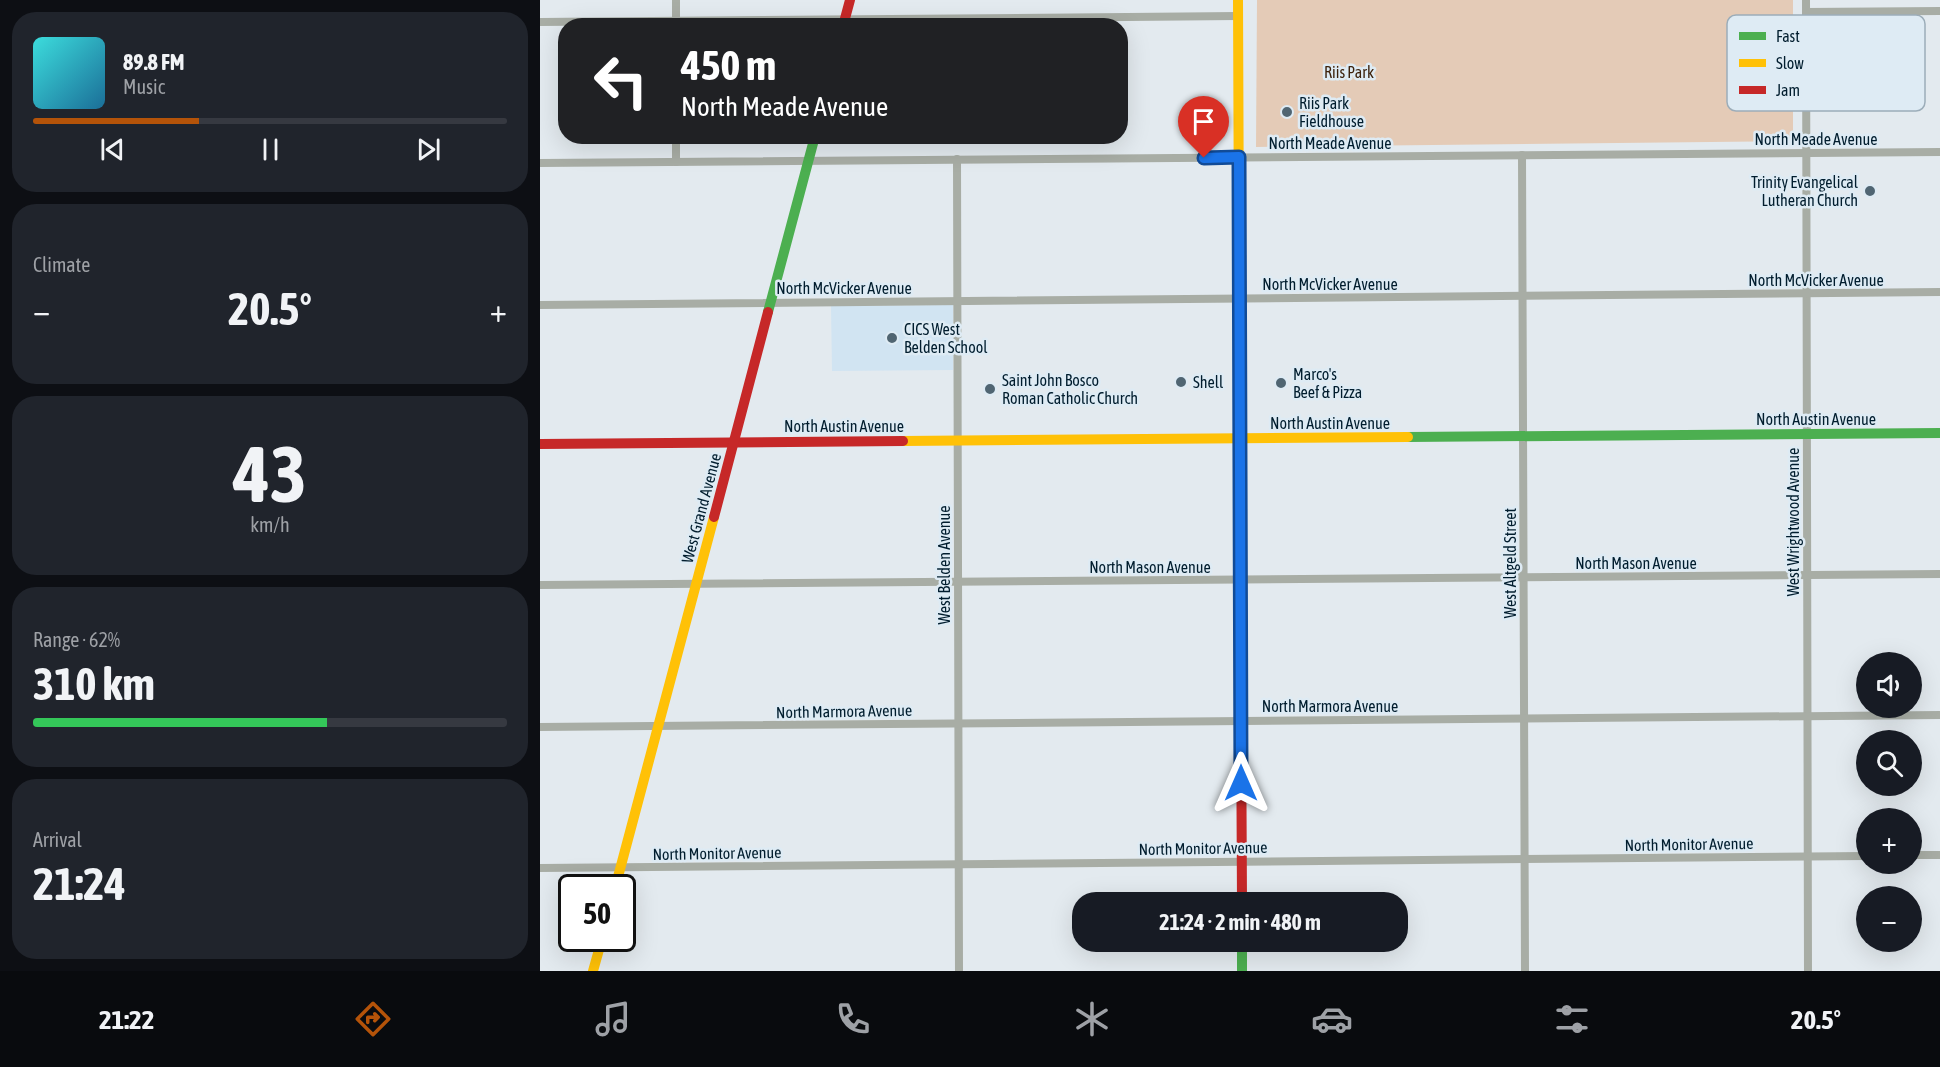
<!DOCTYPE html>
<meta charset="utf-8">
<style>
body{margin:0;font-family:"Asap Condensed",sans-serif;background:#20242c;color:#f1f3f6;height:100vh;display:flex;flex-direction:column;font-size:22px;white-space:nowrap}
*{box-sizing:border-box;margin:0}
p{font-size:20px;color:#9ea1a6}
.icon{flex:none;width:33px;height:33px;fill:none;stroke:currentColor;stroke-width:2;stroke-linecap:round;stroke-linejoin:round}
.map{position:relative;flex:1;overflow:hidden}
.drawer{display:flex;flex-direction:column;gap:12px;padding:12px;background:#0d0f14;width:540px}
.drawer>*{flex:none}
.guide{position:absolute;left:18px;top:18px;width:570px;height:126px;border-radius:24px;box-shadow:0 6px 24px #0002;background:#202124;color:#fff;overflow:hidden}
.tools{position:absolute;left:1316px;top:652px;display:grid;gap:12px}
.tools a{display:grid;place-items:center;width:66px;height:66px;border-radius:50%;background:#171b24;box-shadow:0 6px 24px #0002;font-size:30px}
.speed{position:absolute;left:18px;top:874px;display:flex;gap:12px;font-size:30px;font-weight:700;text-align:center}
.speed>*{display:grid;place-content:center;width:78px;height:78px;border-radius:50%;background:#171b24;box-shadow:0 6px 24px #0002;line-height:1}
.speed .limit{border:3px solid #111;border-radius:9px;background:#fff;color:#111}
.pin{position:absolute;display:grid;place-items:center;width:51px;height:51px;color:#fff;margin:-62px -26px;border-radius:50% 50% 50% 0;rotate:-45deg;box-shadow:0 0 6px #0007}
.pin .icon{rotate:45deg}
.me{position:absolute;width:66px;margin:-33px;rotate:0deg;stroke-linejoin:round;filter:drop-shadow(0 0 4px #0008)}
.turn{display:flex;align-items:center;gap:21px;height:126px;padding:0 24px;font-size:27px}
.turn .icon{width:78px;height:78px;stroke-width:2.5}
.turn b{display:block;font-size:42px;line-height:51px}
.big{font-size:45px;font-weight:700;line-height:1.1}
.drawer .card{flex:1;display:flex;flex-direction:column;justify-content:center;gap:9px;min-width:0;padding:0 21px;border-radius:24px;background:#20242c}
.drawer .dial{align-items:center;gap:0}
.dial b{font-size:78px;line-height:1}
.song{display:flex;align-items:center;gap:18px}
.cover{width:72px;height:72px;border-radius:9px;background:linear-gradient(135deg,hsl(180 70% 55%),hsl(200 70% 35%))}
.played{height:6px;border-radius:3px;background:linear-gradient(90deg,#b45309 35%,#363941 35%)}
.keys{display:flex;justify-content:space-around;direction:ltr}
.heat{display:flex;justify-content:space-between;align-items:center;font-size:33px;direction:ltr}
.charge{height:9px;border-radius:4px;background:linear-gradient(90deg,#34c759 62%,#363941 0)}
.trip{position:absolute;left:532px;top:892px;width:336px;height:60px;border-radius:24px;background:#171b24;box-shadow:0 6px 24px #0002;font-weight:700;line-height:60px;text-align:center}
.dock{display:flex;height:96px;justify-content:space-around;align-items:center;background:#090b0e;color:#9ea1a6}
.dock .icon{width:42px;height:42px}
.dock .active{color:#b45309}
.dock b{font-size:27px;color:#f1f3f6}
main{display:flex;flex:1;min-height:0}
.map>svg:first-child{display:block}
.built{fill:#d1e4f2}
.green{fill:#e4cbb7}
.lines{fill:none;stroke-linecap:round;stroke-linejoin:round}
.street{stroke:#a8ada5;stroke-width:8}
.fast{stroke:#4caf50;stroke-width:10}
.slow{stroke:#ffc107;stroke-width:10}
.jam{stroke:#c62828;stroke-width:10}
.route-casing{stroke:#114b97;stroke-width:15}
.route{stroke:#1a73e8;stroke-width:10}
.poi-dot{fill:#506572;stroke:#deebf4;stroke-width:2}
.labels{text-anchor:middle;stroke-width:5;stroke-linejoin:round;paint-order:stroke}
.park-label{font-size:16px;fill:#3d220c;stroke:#deebf4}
.poi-label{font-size:16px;fill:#011d2e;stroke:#deebf4;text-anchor:start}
.street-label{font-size:16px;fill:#011d2e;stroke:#deebf4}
.key{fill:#deebf4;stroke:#9cadb9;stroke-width:1.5}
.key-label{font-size:16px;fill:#011d2e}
</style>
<main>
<section class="drawer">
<div class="card">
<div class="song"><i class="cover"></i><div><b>89.8 FM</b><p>Music</p></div></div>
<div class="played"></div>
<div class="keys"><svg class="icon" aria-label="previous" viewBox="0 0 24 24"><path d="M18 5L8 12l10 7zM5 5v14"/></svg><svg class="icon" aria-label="pause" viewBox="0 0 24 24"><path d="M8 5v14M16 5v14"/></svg><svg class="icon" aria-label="next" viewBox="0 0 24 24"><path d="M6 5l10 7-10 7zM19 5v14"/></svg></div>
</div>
<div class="card"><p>Climate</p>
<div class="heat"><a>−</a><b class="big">20.5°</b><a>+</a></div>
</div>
<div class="card dial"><b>43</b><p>km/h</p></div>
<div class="card"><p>Range · 62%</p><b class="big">310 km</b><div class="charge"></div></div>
<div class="card"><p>Arrival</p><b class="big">21:24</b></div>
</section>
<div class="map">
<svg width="1400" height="971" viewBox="0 0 1400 971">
<rect width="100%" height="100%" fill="#e3eaef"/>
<polygon class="built" points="413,305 413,370 292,371 291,306"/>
<polygon class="green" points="717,0 1253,0 1253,141 716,147"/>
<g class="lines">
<g class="street">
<polyline points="1266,0 1268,971"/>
<polyline points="1266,12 1400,11"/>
<polyline points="0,22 698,16"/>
<polyline points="136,24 136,0"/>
<polyline points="982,155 985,971"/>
<polyline points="417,159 419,971"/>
<polyline points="136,162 136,136"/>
<polyline points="0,163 1400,152"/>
<polyline points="0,305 1400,292"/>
<polyline points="0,585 1400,574"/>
<polyline points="0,727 1400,715"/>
<polyline points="1371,855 1400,855"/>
<polyline points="0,868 1326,856"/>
</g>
<g class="fast">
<polyline points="228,312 275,136"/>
<polyline points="868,437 1400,433"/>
<polyline points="702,942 702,971"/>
</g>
<g class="slow">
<polyline points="698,0 700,503"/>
<polyline points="363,441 868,437"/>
<polyline points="75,888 174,517"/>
<polyline points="53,971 62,939"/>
</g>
<g class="jam">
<polyline points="303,26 310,0"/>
<polyline points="0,444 363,441"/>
<polyline points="700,503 702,903"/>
<polyline points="174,517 228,312"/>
</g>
</g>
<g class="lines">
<g class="route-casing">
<polyline id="route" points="664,158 699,157 701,783"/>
</g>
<use href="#route" class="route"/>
</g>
<g class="poi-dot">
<circle cx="747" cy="112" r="6"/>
<circle cx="1330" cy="191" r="6"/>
<circle cx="352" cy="338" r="6"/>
<circle cx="641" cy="382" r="6"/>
<circle cx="741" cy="383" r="6"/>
<circle cx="450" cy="389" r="6"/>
</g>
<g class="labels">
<g class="park-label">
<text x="809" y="78">Riis Park</text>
</g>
<g class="poi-label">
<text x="759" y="109">Riis Park<tspan x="759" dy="18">Fieldhouse</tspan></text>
<text x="1318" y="188" text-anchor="end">Trinity Evangelical<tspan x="1318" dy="18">Lutheran Church</tspan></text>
<text x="364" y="335">CICS West<tspan x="364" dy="18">Belden School</tspan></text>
<text x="753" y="380">Marco's<tspan x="753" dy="18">Beef &amp; Pizza</tspan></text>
<text x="462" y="386">Saint John Bosco<tspan x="462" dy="18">Roman Catholic Church</tspan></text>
<text x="653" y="388">Shell</text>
</g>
<g class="street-label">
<text x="1276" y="145">North Meade Avenue</text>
<text x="790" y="149">North Meade Avenue</text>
<text x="1276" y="286">North McVicker Avenue</text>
<text x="790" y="290">North McVicker Avenue</text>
<text x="304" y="294">North McVicker Avenue</text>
<text x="1276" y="425">North Austin Avenue</text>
<text x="790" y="429">North Austin Avenue</text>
<text x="304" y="432">North Austin Avenue</text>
<text transform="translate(161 508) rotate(-75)" y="6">West Grand Avenue</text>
<text transform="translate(1253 522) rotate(-90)" y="6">West Wrightwood Avenue</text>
<text transform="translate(970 563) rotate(-90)" y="6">West Altgeld Street</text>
<text x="1096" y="569">North Mason Avenue</text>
<text transform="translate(404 565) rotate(-90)" y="6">West Belden Avenue</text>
<text x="610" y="573">North Mason Avenue</text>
<text x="790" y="712">North Marmora Avenue</text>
<text transform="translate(304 711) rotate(-1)" y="6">North Marmora Avenue</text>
<text transform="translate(1149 844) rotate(-1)" y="6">North Monitor Avenue</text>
<text transform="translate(663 848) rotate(-1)" y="6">North Monitor Avenue</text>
<text transform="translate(177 853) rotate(-1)" y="6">North Monitor Avenue</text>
</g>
</g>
<rect x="1187" y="15" width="198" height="96" rx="9" class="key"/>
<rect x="1199" y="32" width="27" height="8" fill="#4caf50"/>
<rect x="1199" y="59" width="27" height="8" fill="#ffc107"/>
<rect x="1199" y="86" width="27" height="8" fill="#c62828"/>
<g class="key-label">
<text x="1236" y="42">Fast</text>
<text x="1236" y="69">Slow</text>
<text x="1236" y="96">Jam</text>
</g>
</svg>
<div class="tools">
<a><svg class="icon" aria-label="sound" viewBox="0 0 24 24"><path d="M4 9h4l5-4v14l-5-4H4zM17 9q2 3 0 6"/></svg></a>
<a><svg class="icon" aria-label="search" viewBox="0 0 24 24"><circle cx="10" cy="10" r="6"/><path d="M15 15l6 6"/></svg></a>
<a>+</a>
<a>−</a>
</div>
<div class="speed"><div class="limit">50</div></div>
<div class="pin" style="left:664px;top:158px;background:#d93025"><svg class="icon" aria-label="arrive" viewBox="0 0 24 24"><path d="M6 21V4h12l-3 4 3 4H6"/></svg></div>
<svg class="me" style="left:701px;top:783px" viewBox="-20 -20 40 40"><path d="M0-17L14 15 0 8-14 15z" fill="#1a73e8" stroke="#fff" stroke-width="4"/></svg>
<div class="trip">21:24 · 2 min · 480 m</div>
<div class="guide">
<div class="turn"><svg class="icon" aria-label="left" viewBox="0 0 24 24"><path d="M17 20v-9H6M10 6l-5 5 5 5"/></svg><div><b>450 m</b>North Meade Avenue</div></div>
</div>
</div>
</main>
<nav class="dock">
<b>21:22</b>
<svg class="icon active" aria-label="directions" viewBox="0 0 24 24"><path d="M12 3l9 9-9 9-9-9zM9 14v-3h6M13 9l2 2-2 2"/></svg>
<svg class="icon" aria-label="music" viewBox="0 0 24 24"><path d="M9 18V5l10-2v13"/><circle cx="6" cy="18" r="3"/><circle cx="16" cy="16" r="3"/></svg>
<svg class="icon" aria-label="phone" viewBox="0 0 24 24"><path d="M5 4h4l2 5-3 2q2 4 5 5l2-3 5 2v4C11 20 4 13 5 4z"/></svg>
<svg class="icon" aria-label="climate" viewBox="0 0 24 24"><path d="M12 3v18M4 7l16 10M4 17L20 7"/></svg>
<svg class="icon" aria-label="car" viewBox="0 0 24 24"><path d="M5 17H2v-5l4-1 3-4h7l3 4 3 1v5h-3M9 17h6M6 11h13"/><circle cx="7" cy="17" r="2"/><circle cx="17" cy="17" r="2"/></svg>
<svg class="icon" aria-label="filters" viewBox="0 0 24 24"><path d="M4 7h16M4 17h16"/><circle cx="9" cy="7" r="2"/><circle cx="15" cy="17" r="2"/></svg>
<b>20.5°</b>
</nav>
